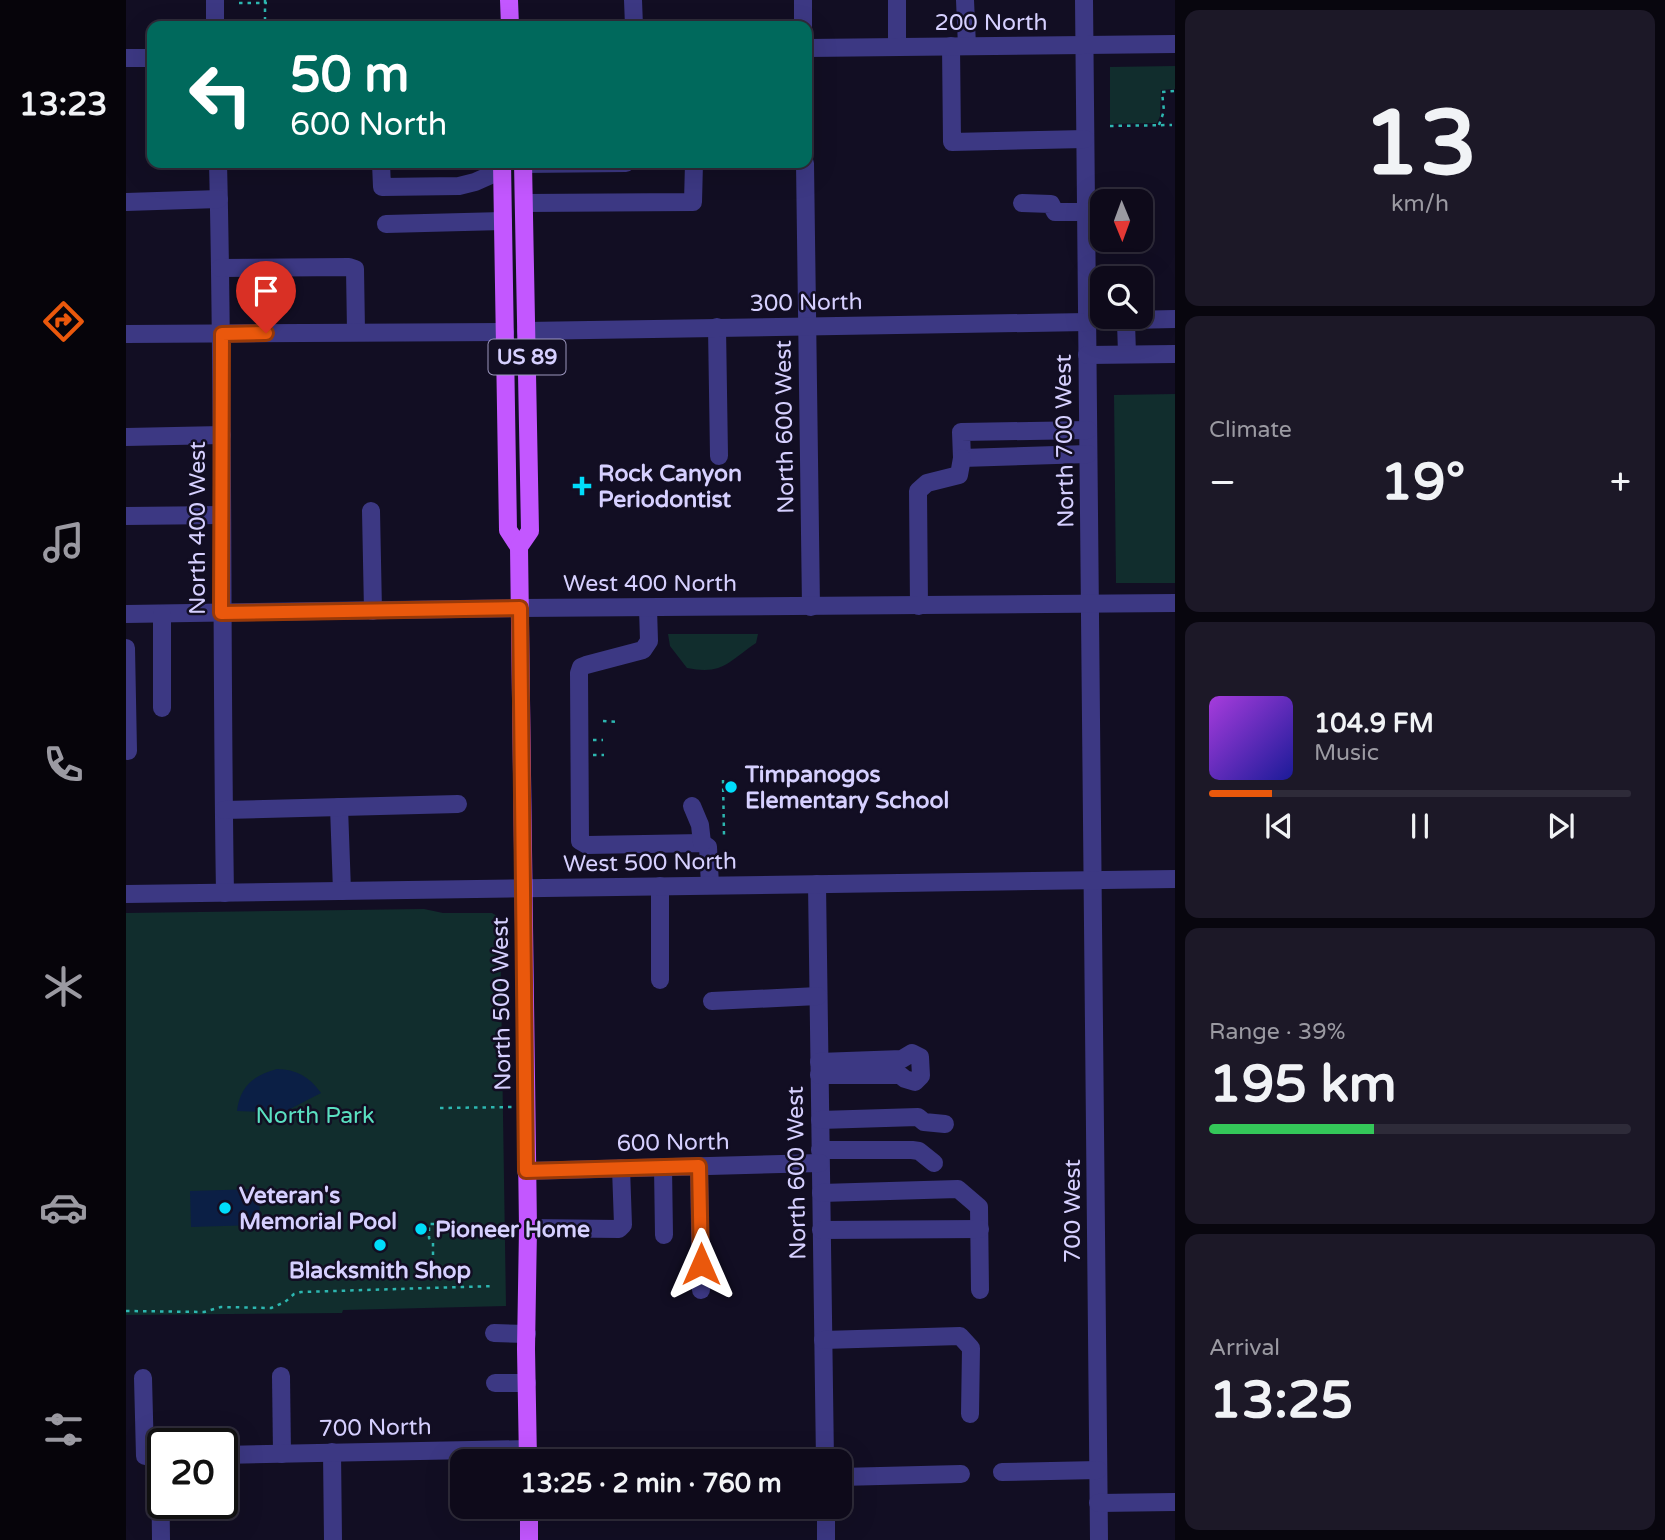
<!DOCTYPE html>
<meta charset="utf-8">
<style>
body{margin:0;font-family:"Varela Round",sans-serif;background:#1c1827;color:#f1f3f6;height:100vh;display:flex;flex-direction:column;font-size:26px;white-space:nowrap}
*{box-sizing:border-box;margin:0}
p{font-size:23px;color:#9b9aa2}
.icon{flex:none;width:38px;height:38px;fill:none;stroke:currentColor;stroke-width:2;stroke-linecap:round;stroke-linejoin:round}
.map{position:relative;flex:1;overflow:hidden}
.side{display:flex;flex-direction:column;gap:10px;padding:10px;background:#08060e;width:490px}
.side>*{flex:none}
.guide{position:absolute;left:21px;top:21px;width:665px;height:147px;border-radius:14px;box-shadow:0 7px 28px #0002,0 0 0 2px #2e2b39;background:#00695c;color:#fff;overflow:hidden}
.needle{width:46px;rotate:179deg}
.tools{position:absolute;left:964px;top:189px;display:grid;gap:14px}
.tools a{display:grid;place-items:center;width:63px;height:63px;border-radius:14px;background:#0e0a1a;box-shadow:0 7px 28px #0002,0 0 0 2px #2e2b39;font-size:35px}
.speed{position:absolute;left:21px;top:1428px;display:flex;gap:14px;font-size:35px;font-weight:700;text-align:center}
.speed>*{display:grid;place-content:center;width:91px;height:91px;border-radius:50%;background:#0e0a1a;box-shadow:0 7px 28px #0002,0 0 0 2px #2e2b39;line-height:1}
.speed .limit{border:4px solid #111;border-radius:10px;background:#fff;color:#111}
.pin{position:absolute;display:grid;place-items:center;width:60px;height:60px;color:#fff;margin:-72px -30px;border-radius:50% 50% 50% 0;rotate:-45deg;box-shadow:0 0 7px #0007}
.pin .icon{rotate:45deg}
.me{position:absolute;width:77px;margin:-38px;rotate:0deg;stroke-linejoin:round;filter:drop-shadow(0 0 5px #0008)}
.turn{display:flex;align-items:center;gap:24px;height:147px;padding:0 28px;font-size:32px}
.turn .icon{width:91px;height:91px;stroke-width:2.5}
.turn b{display:block;font-size:49px;line-height:60px}
.big{font-size:52px;font-weight:700;line-height:1.1}
.side .widget{flex:1;display:flex;flex-direction:column;justify-content:center;gap:10px;min-width:0;padding:0 24px;border-radius:14px;background:#1c1827}
.side .dial{align-items:center;gap:0}
.dial b{font-size:91px;line-height:1}
.song{display:flex;align-items:center;gap:21px}
.cover{width:84px;height:84px;border-radius:10px;background:linear-gradient(135deg,hsl(280 70% 55%),hsl(240 70% 35%))}
.played{height:7px;border-radius:4px;background:linear-gradient(90deg,#ea580c 15%,#2e2b39 15%)}
.keys{display:flex;justify-content:space-around;direction:ltr}
.heat{display:flex;justify-content:space-between;align-items:center;font-size:38px;direction:ltr}
.charge{height:10px;border-radius:5px;background:linear-gradient(90deg,#34c759 39%,#2e2b39 0)}
.trip{position:absolute;left:324px;top:1449px;width:402px;height:70px;border-radius:14px;background:#0e0a1a;box-shadow:0 7px 28px #0002,0 0 0 2px #2e2b39;font-weight:700;line-height:70px;text-align:center}
main{display:flex;flex:1;min-height:0}
.menu{display:flex;flex-direction:column;width:126px;justify-content:space-around;align-items:center;background:#06040a;color:#9b9aa2}
.menu .icon{width:49px;height:49px}
.menu .selected{color:#ea580c}
.menu b{font-size:32px;color:#f1f3f6}
.map>svg:first-child{display:block}
.green{fill:#112d2d}
.water{fill:#0b1f45}
.lines{fill:none;stroke-linecap:round;stroke-linejoin:round}
.path{stroke:#2db6b0;stroke-width:2.5;stroke-dasharray:3.5 5;stroke-linecap:butt}
.minor{stroke:#3c3883;stroke-width:18}
.major{stroke:#c357ff;stroke-width:18}
.route-casing{stroke:#983908;stroke-width:18}
.route{stroke:#ea580c;stroke-width:12}
.poi-dot{fill:#00ddfb;stroke:#120e23;stroke-width:2.5}
.labels{text-anchor:middle;stroke-width:5;stroke-linejoin:round;paint-order:stroke}
.shield{fill:#120e23;stroke:#9b96bd;stroke-width:2}
.shield-label{font-size:21px;font-weight:bold;fill:#d6d0ff}
.street-label{font-size:23px;fill:#d6d0ff;stroke:#120e23}
.poi-label{font-size:23px;font-weight:bold;fill:#d6d0ff;stroke:#120e23;text-anchor:start}
.park-label{font-size:23px;fill:#5ae0c1;stroke:#120e23}
</style>
<main>
<nav class="menu">
<b>13:23</b>
<svg class="icon selected" aria-label="directions" viewBox="0 0 24 24"><path d="M12 3l9 9-9 9-9-9zM9 14v-3h6M13 9l2 2-2 2"/></svg>
<svg class="icon" aria-label="music" viewBox="0 0 24 24"><path d="M9 18V5l10-2v13"/><circle cx="6" cy="18" r="3"/><circle cx="16" cy="16" r="3"/></svg>
<svg class="icon" aria-label="phone" viewBox="0 0 24 24"><path d="M5 4h4l2 5-3 2q2 4 5 5l2-3 5 2v4C11 20 4 13 5 4z"/></svg>
<svg class="icon" aria-label="climate" viewBox="0 0 24 24"><path d="M12 3v18M4 7l16 10M4 17L20 7"/></svg>
<svg class="icon" aria-label="car" viewBox="0 0 24 24"><path d="M5 17H2v-5l4-1 3-4h7l3 4 3 1v5h-3M9 17h6M6 11h13"/><circle cx="7" cy="17" r="2"/><circle cx="17" cy="17" r="2"/></svg>
<svg class="icon" aria-label="filters" viewBox="0 0 24 24"><path d="M4 7h16M4 17h16"/><circle cx="9" cy="7" r="2"/><circle cx="15" cy="17" r="2"/></svg>
</nav>
<div class="map">
<svg width="1049" height="1540" viewBox="0 0 1049 1540">
<rect width="100%" height="100%" fill="#120e23"/>
<g class="green">
<polygon points="1049,66 1049,89 1035,90 1034,116 1031,123 984,124 984,67"/>
<polygon points="1049,394 1049,583 990,583 988,395"/>
<path d="M 542,634 L 632,634 L 630,643 C 602,662 597,675 561,668 L 544,646 Z"/>
<polygon points="298,909 317,913 366,913 371,916 374,924 380,1306 217,1310 216,1313 0,1315 0,913"/>
</g>
<g class="water">
<path d="M 151,1069 C 170,1069 184,1077 195,1093 L 164,1109 L 165,1112 L 155,1116 L 139,1117 L 137,1112 L 111,1111 C 114,1086 128,1075 151,1069 Z"/>
<polygon points="133,1189 134,1225 65,1227 64,1191"/>
</g>
<g class="lines">
<g class="path">
<polyline points="139,0 139,26"/>
<polyline points="113,3 141,3"/>
<polyline points="1033,125 1038,111 1036,92 1049,91"/>
<polyline points="984,126 1046,125"/>
<polyline points="998,246 1014,246"/>
<polyline points="477,721 491,722"/>
<polyline points="467,740 477,740"/>
<polyline points="467,755 478,755"/>
<polyline points="597,780 598,835"/>
<polyline points="314,1108 388,1107"/>
<polyline points="307,1272 307,1243 303,1238 303,1224 317,1224"/>
<polyline points="0,1311 78,1312 95,1307 145,1308 159,1302 168,1294 175,1292 368,1286"/>
</g>
<g class="minor">
<polyline points="507,0 508,26"/>
<polyline points="677,0 677,26"/>
<polyline points="771,0 771,47"/>
<polyline points="839,0 841,46"/>
<polyline points="958,0 973,1540"/>
<polyline points="89,26 89,0"/>
<polyline points="825,46 826,142 959,139"/>
<polyline points="681,48 1049,44"/>
<polyline points="0,58 26,58"/>
<path d="M 92,163 C 98,406 95,650 99,893"/>
<polyline points="255,163 256,187 333,186 349,182 376,170"/>
<polyline points="679,163 685,607"/>
<polyline points="397,164 500,163"/>
<polyline points="0,202 93,199"/>
<polyline points="398,203 567,202 568,163"/>
<polyline points="896,203 925,204 929,212 960,212"/>
<polyline points="260,224 377,221"/>
<polyline points="94,268 223,267 229,269 230,331"/>
<polyline points="591,327 593,456"/>
<polyline points="400,331 961,322"/>
<polyline points="0,334 379,332"/>
<polyline points="1001,354 1000,322 1002,320 1049,319"/>
<polyline points="961,355 1049,354"/>
<polyline points="962,430 835,432 836,458 962,454"/>
<polyline points="0,437 96,435"/>
<polyline points="245,511 247,611"/>
<polyline points="0,516 96,515"/>
<polyline points="793,606 792,491 801,483 833,475 836,458"/>
<polyline points="522,608 523,641 517,650 460,665 455,667 453,673 454,841 461,845 576,843 582,847 584,885"/>
<polyline points="0,614 394,608 1049,603"/>
<polyline points="36,614 36,708"/>
<polyline points="0,648 2,751"/>
<polyline points="566,806 574,825 576,843"/>
<polyline points="213,807 216,891"/>
<polyline points="98,810 332,804"/>
<polyline points="691,884 699,1461"/>
<polyline points="534,886 534,980"/>
<polyline points="0,894 1049,879"/>
<polyline points="586,1001 692,996"/>
<polyline points="693,1062 776,1059 786,1053 794,1057 795,1076 789,1082 779,1079 774,1075 693,1075"/>
<polyline points="694,1120 792,1117 798,1122 819,1124"/>
<polyline points="694,1150 786,1150 793,1151 808,1163"/>
<polyline points="573,1166 575,1290"/>
<polyline points="537,1167 538,1235"/>
<polyline points="400,1171 694,1163"/>
<polyline points="695,1193 832,1189 853,1207 854,1290"/>
<polyline points="402,1228 493,1229 497,1225 495,1168"/>
<polyline points="695,1230 854,1229"/>
<polyline points="368,1333 401,1334"/>
<polyline points="697,1340 834,1336 845,1348 844,1414"/>
<polyline points="155,1376 156,1454"/>
<polyline points="17,1378 19,1456"/>
<polyline points="369,1383 401,1383"/>
<polyline points="206,1452 207,1540"/>
<polyline points="34,1455 35,1540"/>
<polyline points="96,1455 402,1449"/>
<polyline points="876,1472 972,1470"/>
<polyline points="714,1477 835,1474"/>
<polyline points="972,1503 1049,1502"/>
<polyline points="700,1507 700,1540"/>
</g>
<g class="major">
<polyline points="383,0 384,26"/>
<polyline points="376,163 382,530 393,547 402,1228 400,1349 402,1461"/>
<polyline points="393,547 404,531 397,163"/>
<polyline points="403,1507 403,1540"/>
</g>
</g>
<g class="lines">
<g class="route-casing">
<polyline id="route" points="140,333 96,334 95,613 394,608 400,1171 573,1166 575,1264"/>
</g>
<use href="#route" class="route"/>
</g>
<g class="poi-dot">
<path d="M452.5 475.5h7v7h7v7h-7v7h-7v-7h-7v-7h7z"/>
<circle cx="605" cy="787" r="7"/>
<circle cx="99" cy="1208" r="7"/>
<circle cx="295" cy="1229" r="7"/>
<circle cx="254" cy="1245" r="7"/>
</g>
<g class="labels">
<rect class="shield" x="362.5" y="339.5" width="77" height="35" rx="5"/>
<g class="shield-label">
<text x="401" y="364">US 89</text>
</g>
<g class="street-label">
<text x="865" y="30">200 North</text>
<text transform="translate(680 302) rotate(-1)" y="8">300 North</text>
<text transform="translate(658 427) rotate(-91)" y="8">North 600 West</text>
<text transform="translate(938 441) rotate(-91)" y="8">North 700 West</text>
<text transform="translate(71 528) rotate(-90)" y="8">North 400 West</text>
<text x="524" y="591">West 400 North</text>
<text transform="translate(524 862) rotate(-1)" y="8">West 500 North</text>
<text transform="translate(375 1004) rotate(-91)" y="8">North 500 West</text>
<text transform="translate(547 1142) rotate(-1)" y="8">600 North</text>
<text transform="translate(670 1173) rotate(-91)" y="8">North 600 West</text>
<text transform="translate(946 1211) rotate(-90)" y="8">700 West</text>
<text transform="translate(249 1427) rotate(-1)" y="8">700 North</text>
</g>
<g class="poi-label">
<text x="472" y="481">Rock Canyon<tspan x="472" dy="26">Periodontist</tspan></text>
<text x="619" y="782">Timpanogos<tspan x="619" dy="26">Elementary School</tspan></text>
<text x="113" y="1203">Veteran's<tspan x="113" dy="26">Memorial Pool</tspan></text>
<text x="309" y="1237">Pioneer Home</text>
<text x="254" y="1278" text-anchor="middle">Blacksmith Shop</text>
</g>
<g class="park-label">
<text x="189" y="1123">North Park</text>
</g>
</g>
</svg>
<div class="tools">
<a><svg class="needle" viewBox="-14 -14 28 28"><path d="M0-13l5 13h-10z" fill="#e53935"/><path d="M0 13l5-13h-10z" fill="#9b9aa2"/></svg></a>
<a><svg class="icon" aria-label="search" viewBox="0 0 24 24"><circle cx="10" cy="10" r="6"/><path d="M15 15l6 6"/></svg></a>
</div>
<div class="speed"><div class="limit">20</div></div>
<div class="pin" style="left:140px;top:333px;background:#d93025"><svg class="icon" aria-label="arrive" viewBox="0 0 24 24"><path d="M6 21V4h12l-3 4 3 4H6"/></svg></div>
<svg class="me" style="left:575px;top:1264px" viewBox="-20 -20 40 40"><path d="M0-17L14 15 0 8-14 15z" fill="#ea580c" stroke="#fff" stroke-width="4"/></svg>
<div class="trip">13:25 · 2 min · 760 m</div>
<div class="guide">
<div class="turn"><svg class="icon" aria-label="left" viewBox="0 0 24 24"><path d="M17 20v-9H6M10 6l-5 5 5 5"/></svg><div><b>50 m</b>600 North</div></div>
</div>
</div>
<section class="side">
<div class="widget dial"><b>13</b><p>km/h</p></div>
<div class="widget"><p>Climate</p>
<div class="heat"><a>−</a><b class="big">19°</b><a>+</a></div>
</div>
<div class="widget">
<div class="song"><i class="cover"></i><div><b>104.9 FM</b><p>Music</p></div></div>
<div class="played"></div>
<div class="keys"><svg class="icon" aria-label="previous" viewBox="0 0 24 24"><path d="M18 5L8 12l10 7zM5 5v14"/></svg><svg class="icon" aria-label="pause" viewBox="0 0 24 24"><path d="M8 5v14M16 5v14"/></svg><svg class="icon" aria-label="next" viewBox="0 0 24 24"><path d="M6 5l10 7-10 7zM19 5v14"/></svg></div>
</div>
<div class="widget"><p>Range · 39%</p><b class="big">195 km</b><div class="charge"></div></div>
<div class="widget"><p>Arrival</p><b class="big">13:25</b></div>
</section>
</main>
